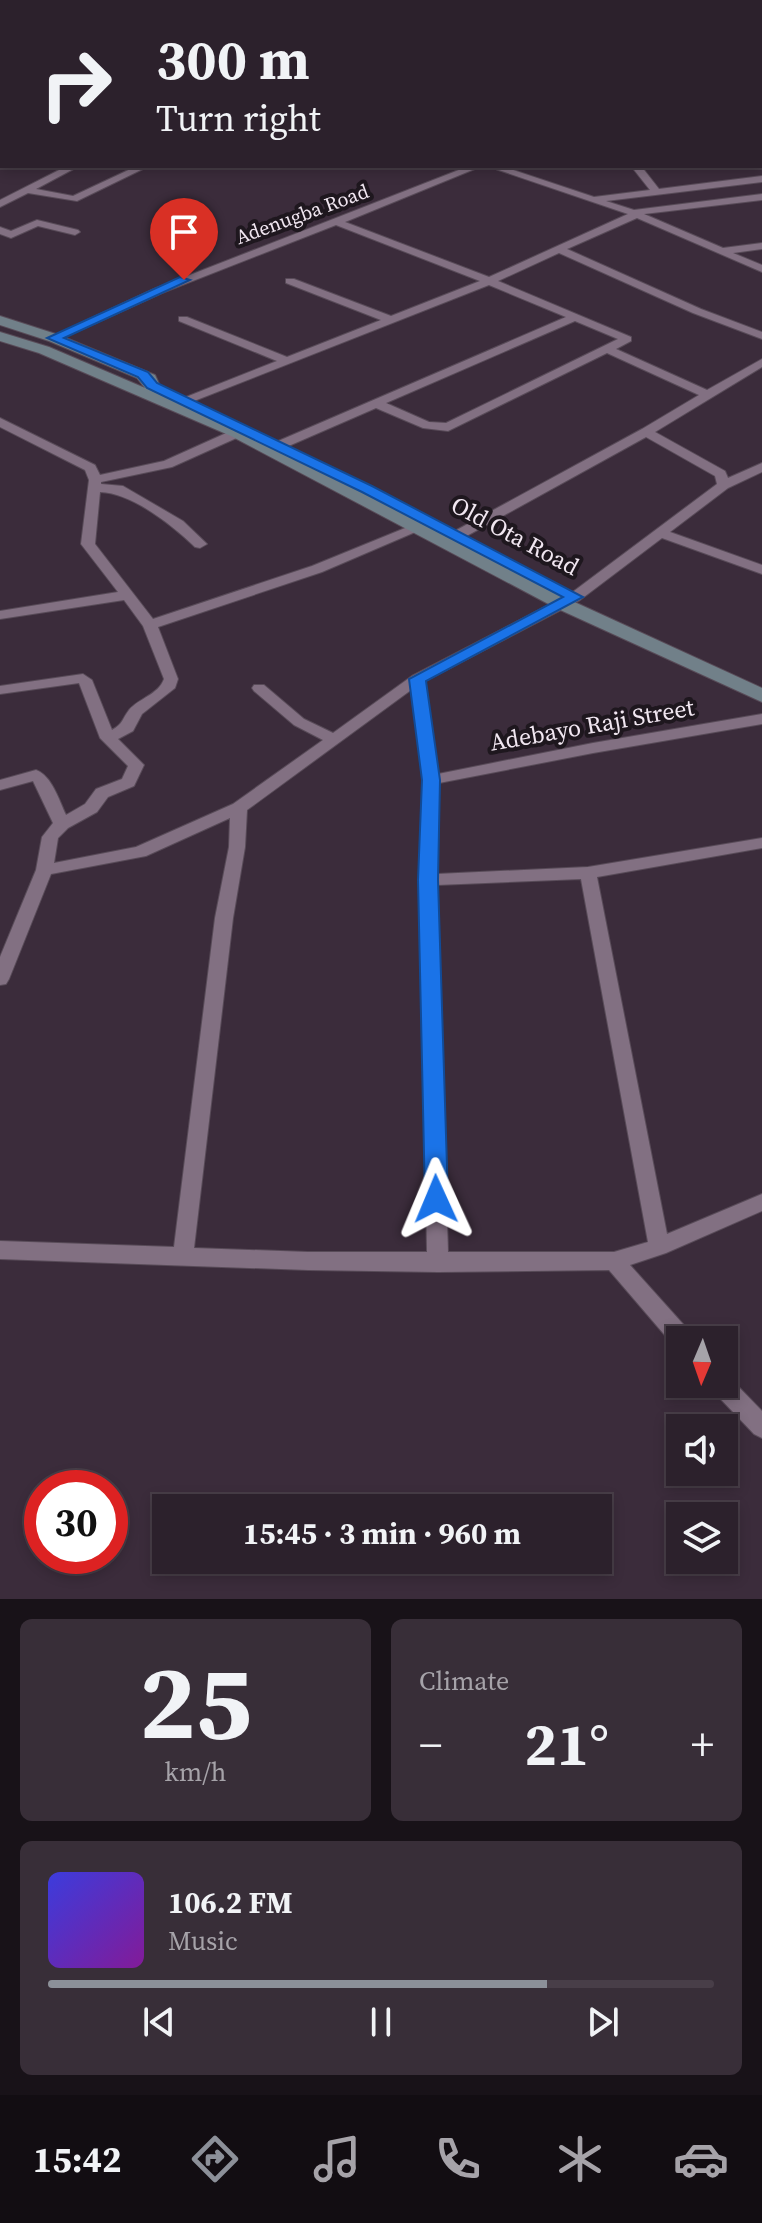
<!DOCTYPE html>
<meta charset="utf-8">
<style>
body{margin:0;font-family:"Source Serif 4",serif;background:#382e38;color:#f1f3f6;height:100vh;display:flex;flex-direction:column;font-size:30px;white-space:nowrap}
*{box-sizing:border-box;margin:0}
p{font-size:26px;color:#a6a3a9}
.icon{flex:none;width:44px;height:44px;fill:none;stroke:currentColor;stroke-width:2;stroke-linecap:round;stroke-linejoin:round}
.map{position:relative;height:1599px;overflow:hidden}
.side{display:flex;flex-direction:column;gap:20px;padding:20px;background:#181218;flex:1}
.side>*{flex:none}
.hud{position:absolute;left:0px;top:0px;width:762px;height:168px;box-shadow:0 4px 12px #0003,0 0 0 2px #483e48;background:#2c212c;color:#f1f3f6;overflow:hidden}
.needle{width:52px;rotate:182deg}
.fabs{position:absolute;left:666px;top:1326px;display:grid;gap:16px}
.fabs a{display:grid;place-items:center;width:72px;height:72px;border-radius:0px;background:#2c212c;box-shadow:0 4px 12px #0003,0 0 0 2px #483e48;font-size:40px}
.speed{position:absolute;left:24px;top:1470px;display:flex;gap:16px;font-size:40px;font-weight:700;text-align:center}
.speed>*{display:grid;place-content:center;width:104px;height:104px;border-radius:50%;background:#2c212c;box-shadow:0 4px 12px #0003,0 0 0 2px #483e48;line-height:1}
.speed .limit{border:12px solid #d22;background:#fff;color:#111}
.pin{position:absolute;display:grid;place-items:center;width:68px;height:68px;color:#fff;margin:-82px -34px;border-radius:50% 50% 50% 0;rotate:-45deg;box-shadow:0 0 8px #0007}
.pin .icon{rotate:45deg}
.me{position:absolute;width:88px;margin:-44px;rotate:359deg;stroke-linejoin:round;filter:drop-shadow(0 0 6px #0008)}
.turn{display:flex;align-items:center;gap:28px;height:168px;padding:0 24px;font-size:36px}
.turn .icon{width:104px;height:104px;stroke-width:2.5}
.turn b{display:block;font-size:56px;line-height:68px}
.big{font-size:60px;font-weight:700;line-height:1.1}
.side .tile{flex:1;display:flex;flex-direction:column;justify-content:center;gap:12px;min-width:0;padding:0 28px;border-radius:12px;background:#382e38}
.side .dial{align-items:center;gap:0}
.dial b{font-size:104px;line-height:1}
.song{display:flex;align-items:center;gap:24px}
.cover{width:96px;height:96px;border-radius:12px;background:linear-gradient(135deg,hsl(240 70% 55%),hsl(290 70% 35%))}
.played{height:8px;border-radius:4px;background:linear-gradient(90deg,#8c9099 75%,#483e48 75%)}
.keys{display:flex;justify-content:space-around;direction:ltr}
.heat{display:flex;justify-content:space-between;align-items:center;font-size:44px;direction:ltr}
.side .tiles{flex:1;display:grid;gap:20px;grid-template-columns:1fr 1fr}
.tile:last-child{grid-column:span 2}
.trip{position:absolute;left:152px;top:1494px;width:460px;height:80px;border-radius:0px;background:#2c212c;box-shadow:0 4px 12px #0003,0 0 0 2px #483e48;font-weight:700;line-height:80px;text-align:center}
.menu{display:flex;height:128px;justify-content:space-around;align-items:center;background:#120d12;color:#a6a3a9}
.menu .icon{width:56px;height:56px}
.menu .active{color:#8c9099}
.menu b{font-size:36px;color:#f1f3f6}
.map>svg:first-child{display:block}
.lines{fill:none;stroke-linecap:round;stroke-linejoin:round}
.street-casing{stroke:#584b58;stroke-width:2}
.secondary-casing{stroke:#584b58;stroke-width:2}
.street{fill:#827082;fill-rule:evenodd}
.secondary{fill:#718089;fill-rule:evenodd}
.route{fill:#1a73e8;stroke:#114b97;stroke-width:2}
.labels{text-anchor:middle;stroke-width:8;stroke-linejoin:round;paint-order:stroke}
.far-street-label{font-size:20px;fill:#f1e7f1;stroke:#1e171e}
.street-label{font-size:24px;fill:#f1e7f1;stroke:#1e171e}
</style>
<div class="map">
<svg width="762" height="1599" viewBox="0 0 762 1599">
<rect width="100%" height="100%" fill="#3b2c3b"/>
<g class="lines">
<g class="street-casing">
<g id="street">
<rect x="504" y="0" width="8" height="2"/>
<polygon points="623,0 631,0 621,2"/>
<polygon points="666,0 674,0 675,2 667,2"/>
<polygon points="706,0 714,0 715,2 707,2"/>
<rect x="0" y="15" width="2" height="4"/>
<rect x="760" y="15" width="2" height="5"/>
<rect x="760" y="36" width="2" height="5"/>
<rect x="0" y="76" width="2" height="4"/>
<rect x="760" y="76" width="2" height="5"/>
<rect x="0" y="95" width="2" height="5"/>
<rect x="760" y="101" width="2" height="6"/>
<rect x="760" y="125" width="2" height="6"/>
<rect x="0" y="129" width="2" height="6"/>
<polygon points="2,161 2,166 5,166 0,168"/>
<polygon points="67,166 79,166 36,189 73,196 137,166 149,166 77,201 28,193 0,207 0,200"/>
<path d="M 469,166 L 482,166 L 345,222 L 489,277 L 628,214 L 487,166 L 501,166 L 594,197 L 650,190 L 631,166 L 641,166 L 659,189 L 762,176 L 762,182 L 606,201 L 634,210 L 762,194 L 762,200 L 644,214 L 723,248 L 762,243 L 762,249 L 733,253 L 762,265 L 762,272 L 637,218 L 567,249 L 701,309 L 762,332 L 762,339 L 693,313 L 559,253 L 498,281 L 631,337 L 631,341 L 616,349 L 707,390 L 762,359 L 762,367 L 655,432 L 725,471 L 728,478 L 762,463 L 762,472 L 728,488 L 670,532 L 762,565 L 762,574 L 662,538 L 580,600 L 425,681 L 438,774 L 593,743 L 762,714 L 762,724 L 593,753 L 439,783 L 437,874 L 588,867 L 762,838 L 762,848 L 597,877 L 667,1234 L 762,1194 L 762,1211 L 666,1253 L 630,1265 L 691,1333 L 694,1340 L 680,1340 L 680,1349 L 675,1347 L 609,1270 L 438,1272 L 308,1270 L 0,1259 L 0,1241 L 174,1247 L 215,918 L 229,847 L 230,818 L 146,856 L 51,874 L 9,979 L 6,984 L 0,985 L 0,957 L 36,870 L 42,837 L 53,823 L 33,781 L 0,790 L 0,780 L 36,770 C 52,776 59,800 66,815 L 85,804 L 96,789 L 122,779 L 128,766 L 100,738 L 79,683 L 0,694 L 0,686 L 83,674 L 92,680 L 112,730 C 123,724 122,719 129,710 C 139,698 158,695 164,679 L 143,626 L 124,600 L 0,619 L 0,611 L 118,592 L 81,544 L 89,480 L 85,470 L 0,427 L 0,418 L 95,465 L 100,475 L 164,461 L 233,430 L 241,430 L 241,436 L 172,467 L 101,482 L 101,484 L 123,486 L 183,521 L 207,544 L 200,548 L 195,547 C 172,525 132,493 100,492 L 95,544 L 153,619 L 312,566 L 415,524 L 420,523 L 427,527 L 322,572 L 158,627 L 178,679 L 175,688 L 142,714 L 133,731 L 118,739 L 144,765 L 134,786 L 108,797 L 97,812 L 68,828 L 58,838 L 54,863 L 136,847 L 233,804 L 323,740 L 294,725 L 254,691 L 252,688 L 254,685 L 264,685 L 304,719 L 333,733 L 412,676 L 570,594 L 717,484 L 715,476 L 646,437 L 463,538 L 453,538 L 453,532 L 642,429 L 699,395 L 607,353 L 448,431 L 423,428 L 376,408 L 284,448 L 276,448 L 276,442 L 566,317 L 489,285 L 189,403 L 181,403 L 181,399 L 277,361 L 179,321 L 179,317 L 187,317 L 287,357 L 381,320 L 286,283 L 286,279 L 294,279 L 391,316 L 480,281 L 336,225 L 162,293 L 58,340 L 49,338 L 154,289 ZM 575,321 L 618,339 L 446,423 L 429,422 L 386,403 ZM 411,690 L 423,780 L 420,880 L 427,1252 L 308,1252 L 194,1248 L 233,918 L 245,847 L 247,810 ZM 581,879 L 648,1242 L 614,1252 L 448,1252 L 437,885 Z"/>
<polygon points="37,220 78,230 80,232 75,235 38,226 11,238 0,234 0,227 11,231"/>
<polygon points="724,1375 729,1377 762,1411 762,1438 754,1434 713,1391 710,1384 724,1384"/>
</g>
</g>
<g class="secondary-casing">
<polygon id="secondary" points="0,316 59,335 155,375 160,386 152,391 243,430 570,600 762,688 762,702 556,608 231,436 39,353 0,341 0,332 49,347 145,388 137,378 49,341 0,325"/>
</g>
<use href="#street" class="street"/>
<use href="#secondary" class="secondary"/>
</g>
<polygon class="route" points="180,277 190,280 64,338 148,372 157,383 372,486 583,597 426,681 440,780 438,880 448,1199 444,1206 436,1209 428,1206 425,1199 418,880 422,780 409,679 563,597 362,492 147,388 138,377 47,338"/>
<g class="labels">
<g class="far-street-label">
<text transform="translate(302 214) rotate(-20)" y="7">Adenugba Road</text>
</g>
<g class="street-label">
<text transform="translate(515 536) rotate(28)" y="8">Old Ota Road</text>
<text transform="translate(592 725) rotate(-10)" y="8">Adebayo Raji Street</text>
</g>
</g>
</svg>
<div class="fabs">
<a><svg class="needle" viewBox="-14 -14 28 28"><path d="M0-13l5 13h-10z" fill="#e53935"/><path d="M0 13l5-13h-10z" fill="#a6a3a9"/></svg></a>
<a><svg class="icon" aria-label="sound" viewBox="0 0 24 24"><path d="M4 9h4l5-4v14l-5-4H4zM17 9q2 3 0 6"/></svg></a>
<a><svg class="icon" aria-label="layers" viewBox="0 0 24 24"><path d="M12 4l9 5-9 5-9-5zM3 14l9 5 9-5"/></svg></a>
</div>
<div class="speed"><div class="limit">30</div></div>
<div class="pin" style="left:184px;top:280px;background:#d93025"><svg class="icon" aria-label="arrive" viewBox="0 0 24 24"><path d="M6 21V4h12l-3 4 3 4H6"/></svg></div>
<svg class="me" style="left:436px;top:1199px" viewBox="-20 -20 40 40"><path d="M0-17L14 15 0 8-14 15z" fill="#1a73e8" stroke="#fff" stroke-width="4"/></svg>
<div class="trip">15:45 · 3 min · 960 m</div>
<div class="hud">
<div class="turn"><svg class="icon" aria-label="right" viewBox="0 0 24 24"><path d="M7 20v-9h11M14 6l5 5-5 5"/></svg><div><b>300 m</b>Turn right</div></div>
</div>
</div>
<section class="side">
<div class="tiles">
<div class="tile dial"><b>25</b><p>km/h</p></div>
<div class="tile"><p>Climate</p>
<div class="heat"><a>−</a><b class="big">21°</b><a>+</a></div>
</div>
<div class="tile">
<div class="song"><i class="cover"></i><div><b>106.2 FM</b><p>Music</p></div></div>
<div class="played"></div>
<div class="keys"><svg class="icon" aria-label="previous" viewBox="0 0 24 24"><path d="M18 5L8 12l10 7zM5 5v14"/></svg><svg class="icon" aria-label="pause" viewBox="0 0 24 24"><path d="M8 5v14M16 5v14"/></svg><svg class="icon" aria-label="next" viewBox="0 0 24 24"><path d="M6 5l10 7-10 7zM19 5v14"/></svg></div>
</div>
</div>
</section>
<nav class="menu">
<b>15:42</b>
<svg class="icon active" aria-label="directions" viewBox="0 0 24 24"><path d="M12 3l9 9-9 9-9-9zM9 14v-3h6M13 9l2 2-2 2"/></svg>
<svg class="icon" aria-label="music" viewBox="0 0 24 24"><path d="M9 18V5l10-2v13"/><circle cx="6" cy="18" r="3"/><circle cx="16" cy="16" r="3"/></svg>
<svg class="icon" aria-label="phone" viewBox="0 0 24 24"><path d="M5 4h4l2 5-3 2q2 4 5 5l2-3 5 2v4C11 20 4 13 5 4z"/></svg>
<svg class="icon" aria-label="climate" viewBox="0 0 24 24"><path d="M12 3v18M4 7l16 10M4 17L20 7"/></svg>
<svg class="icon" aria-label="car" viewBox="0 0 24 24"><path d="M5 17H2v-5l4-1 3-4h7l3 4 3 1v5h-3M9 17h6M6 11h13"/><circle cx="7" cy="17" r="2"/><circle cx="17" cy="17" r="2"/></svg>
</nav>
